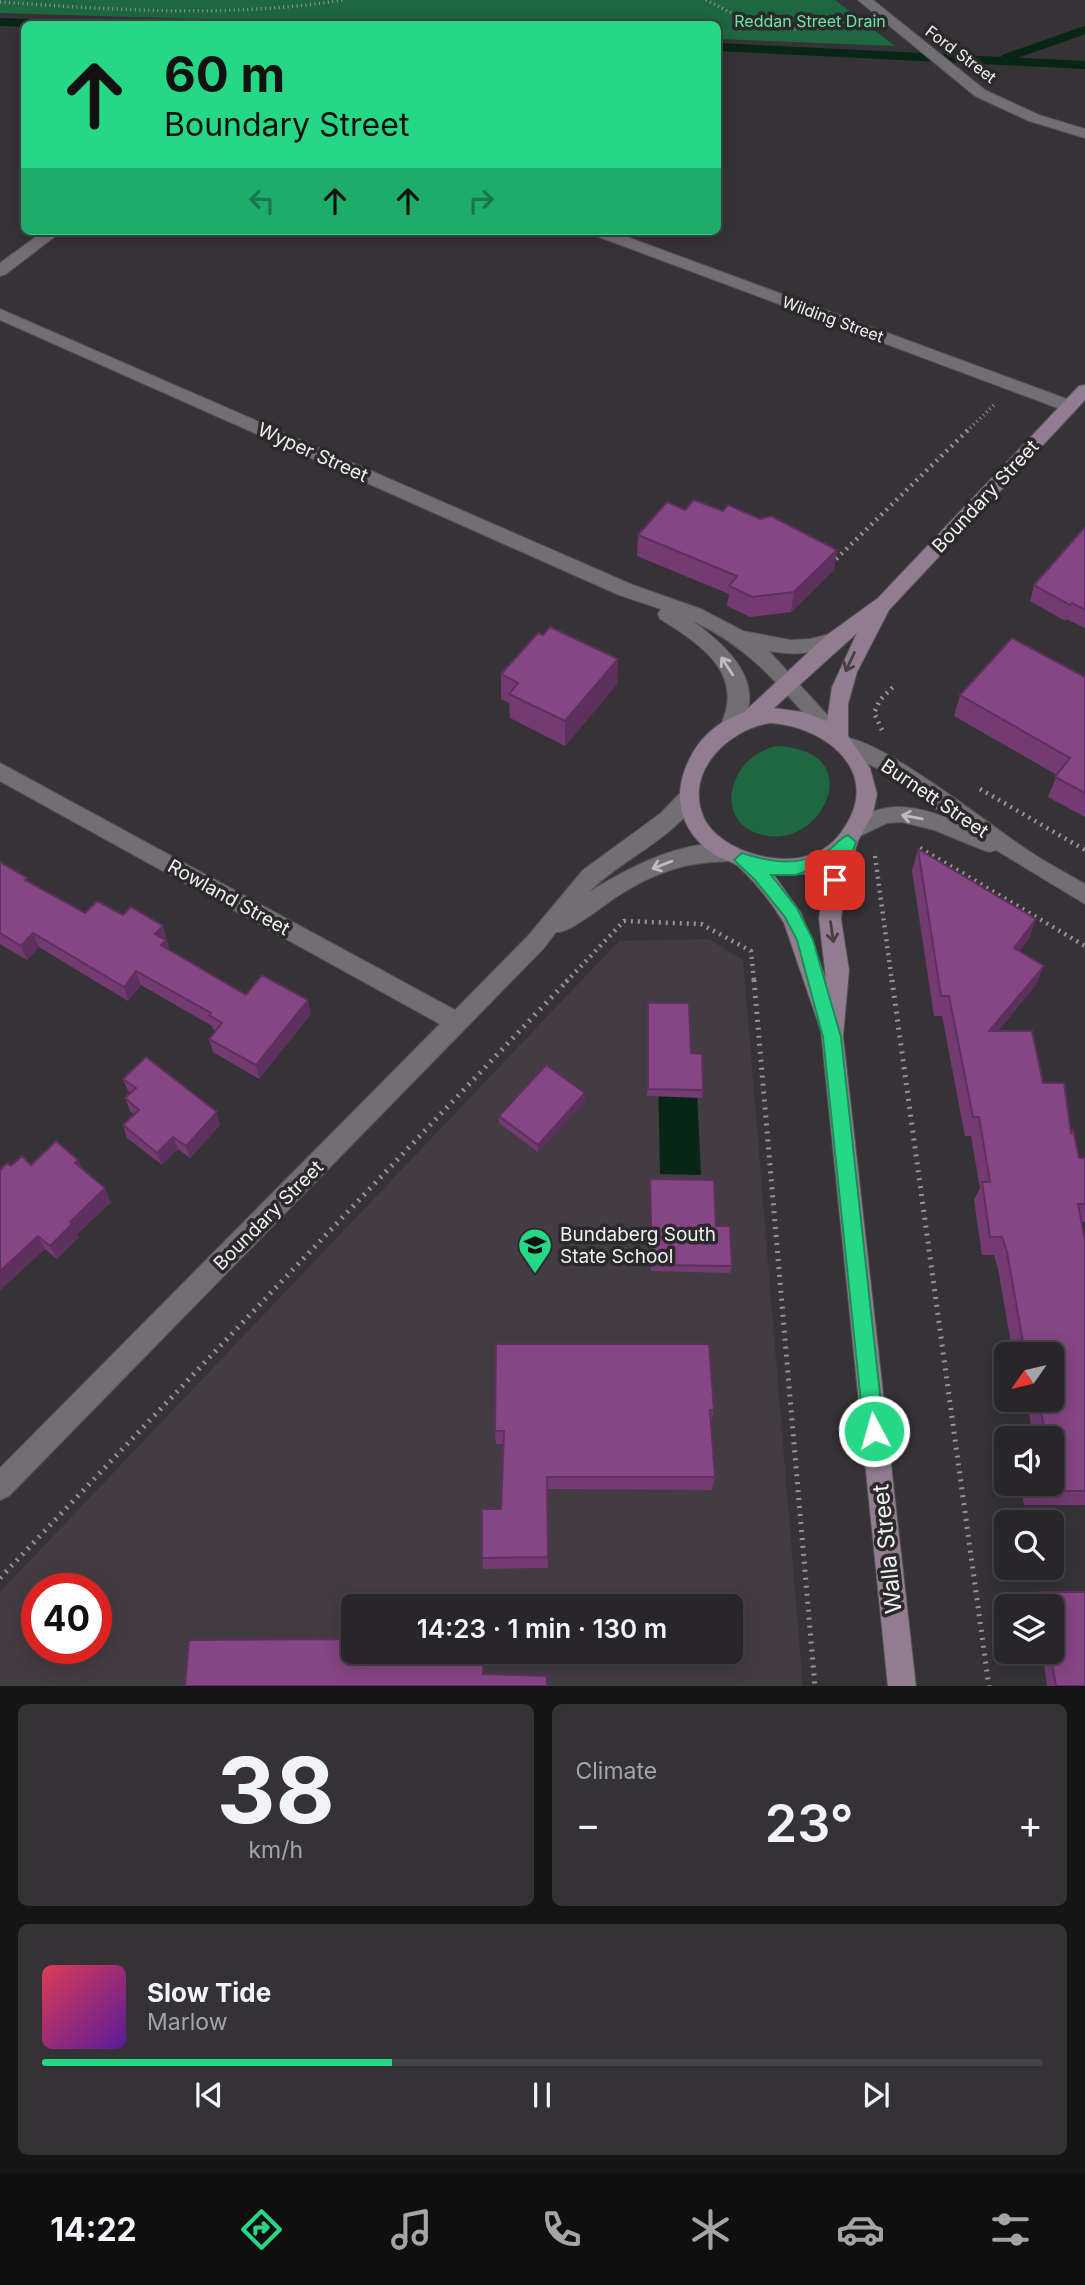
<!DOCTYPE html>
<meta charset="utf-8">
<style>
body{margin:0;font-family:Inter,sans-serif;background:#343234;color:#f1f3f6;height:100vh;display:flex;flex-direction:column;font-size:26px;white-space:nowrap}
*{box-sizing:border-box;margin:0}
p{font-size:23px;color:#a5a5a8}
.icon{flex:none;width:38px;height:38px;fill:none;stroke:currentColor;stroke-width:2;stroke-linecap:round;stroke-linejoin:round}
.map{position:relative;height:1686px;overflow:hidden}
.sheet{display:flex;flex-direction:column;gap:18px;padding:18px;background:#161516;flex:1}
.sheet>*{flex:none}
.top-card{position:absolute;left:21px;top:21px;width:700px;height:214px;border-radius:10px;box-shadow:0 4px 18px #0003,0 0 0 2px #444345;background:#26d886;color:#111;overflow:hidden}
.needle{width:46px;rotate:236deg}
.controls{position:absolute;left:994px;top:1342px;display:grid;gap:14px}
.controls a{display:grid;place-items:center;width:70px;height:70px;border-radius:10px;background:#282628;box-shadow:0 4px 18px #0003,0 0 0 2px #444345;font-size:35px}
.speed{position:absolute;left:21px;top:1573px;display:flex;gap:14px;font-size:35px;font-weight:700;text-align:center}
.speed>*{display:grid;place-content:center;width:91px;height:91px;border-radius:50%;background:#282628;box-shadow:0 4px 18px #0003,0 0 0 2px #444345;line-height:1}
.speed .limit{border:10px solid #d22;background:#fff;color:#111}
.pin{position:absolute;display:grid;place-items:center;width:60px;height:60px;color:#fff;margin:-30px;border-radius:14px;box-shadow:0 4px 10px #0006}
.me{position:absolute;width:77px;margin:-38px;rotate:354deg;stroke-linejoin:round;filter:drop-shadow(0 0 5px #0008)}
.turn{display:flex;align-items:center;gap:24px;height:147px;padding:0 28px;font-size:32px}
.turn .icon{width:91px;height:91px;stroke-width:2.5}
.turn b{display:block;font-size:49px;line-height:60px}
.lanes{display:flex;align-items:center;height:66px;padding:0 28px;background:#0003;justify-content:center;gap:35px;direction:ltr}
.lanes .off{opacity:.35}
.big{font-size:52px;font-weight:600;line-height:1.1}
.sheet .tile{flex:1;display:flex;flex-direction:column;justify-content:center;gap:10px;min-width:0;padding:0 24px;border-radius:10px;background:#343234}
.sheet .dial{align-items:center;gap:0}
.dial b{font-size:91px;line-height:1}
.song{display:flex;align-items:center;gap:21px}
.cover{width:84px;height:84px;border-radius:10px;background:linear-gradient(135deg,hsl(350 70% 55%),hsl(270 70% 35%))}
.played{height:7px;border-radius:4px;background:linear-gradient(90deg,#26d886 35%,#444345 35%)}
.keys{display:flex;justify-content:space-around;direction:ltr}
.heat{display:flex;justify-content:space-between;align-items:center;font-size:38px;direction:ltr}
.sheet .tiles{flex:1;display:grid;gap:18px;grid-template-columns:1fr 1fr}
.tile:last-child{grid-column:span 2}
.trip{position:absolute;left:341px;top:1594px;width:402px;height:70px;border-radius:10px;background:#282628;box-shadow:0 4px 18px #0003,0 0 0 2px #444345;font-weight:600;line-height:70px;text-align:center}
.menu{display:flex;height:112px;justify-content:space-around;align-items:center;background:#100f10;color:#a5a5a8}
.menu .icon{width:49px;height:49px}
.menu .current{color:#26d886}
.menu b{font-size:32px;color:#f1f3f6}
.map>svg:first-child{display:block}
.built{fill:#433c43;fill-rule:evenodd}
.green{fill:#1d6741}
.water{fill:#072616}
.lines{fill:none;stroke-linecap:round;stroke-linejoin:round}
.stream{stroke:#072616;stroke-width:8}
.street-casing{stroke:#545254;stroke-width:2}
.secondary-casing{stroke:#545254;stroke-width:2}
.path-far2{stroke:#969496;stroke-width:3.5;stroke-dasharray:1 3.5;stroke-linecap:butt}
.path-far1{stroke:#969496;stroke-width:4.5;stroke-dasharray:2 5;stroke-linecap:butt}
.path{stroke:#969496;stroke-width:5;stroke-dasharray:2 6;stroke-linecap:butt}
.street{fill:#726f72;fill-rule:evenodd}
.secondary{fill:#927c91;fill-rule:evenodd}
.wall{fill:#733b72}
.shaded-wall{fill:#5e305d}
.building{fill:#864585;stroke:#5e305d;stroke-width:2}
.oneway{stroke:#463e45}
.oneway2{stroke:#bebcbe}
.route{fill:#26d886;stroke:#198c57;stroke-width:2}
.labels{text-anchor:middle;stroke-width:7;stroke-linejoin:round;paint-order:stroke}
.far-park-label{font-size:16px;fill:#69e9a2;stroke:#2c292c}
.far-street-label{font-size:16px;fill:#f1f0f1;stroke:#2c292c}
.street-label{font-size:19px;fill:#f1f0f1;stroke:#2c292c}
.poi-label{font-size:19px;fill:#f1f0f1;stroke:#2c292c;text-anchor:start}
.near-street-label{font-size:23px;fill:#f1f0f1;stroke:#2c292c}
</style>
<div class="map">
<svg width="1085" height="1687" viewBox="0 0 1085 1687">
<rect width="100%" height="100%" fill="#363336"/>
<path class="built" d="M 709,939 L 743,960 L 803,1686 L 0,1686 L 0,1592 L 619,941 ZM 37,1589 L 96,1589 L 96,1648 L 37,1648 ZM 354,1606 L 732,1606 L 732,1652 L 354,1652 Z"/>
<g class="green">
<polygon points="0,0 835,0 895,46 718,39 718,24 358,24 0,13"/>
<path d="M 778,746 C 869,751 823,845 768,836 C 709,827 728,754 778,746 Z"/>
</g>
<polygon class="water" points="658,1071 696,1071 701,1175 660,1174"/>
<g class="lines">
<g class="stream">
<polyline points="0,22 70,24"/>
<polyline points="718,47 1085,65"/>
<polyline points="1005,58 1085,30"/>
</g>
<g class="street-casing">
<g id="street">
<polygon points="858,0 873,0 985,90 1039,115 1085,129 1085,138 1029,121 975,96"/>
<polygon points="44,231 62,231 6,274 0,276 0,263"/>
<polygon points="589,231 611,231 1075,402 1078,406 1075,410 1063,410 591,234"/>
<path d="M 0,309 L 633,585 L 701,609 L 743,631 L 790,640 L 810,639 L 834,633 L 841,635 L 844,640 L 841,645 C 816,653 795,656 769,651 L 839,728 L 842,733 L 839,738 C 871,730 996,830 1029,851 C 1047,863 1066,873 1085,884 L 1085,904 L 996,850 L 990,852 L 983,850 L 934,830 L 902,822 L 887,823 L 856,838 L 849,836 L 846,830 C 849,823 856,820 863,816 C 893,800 921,808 951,819 L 883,771 L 837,749 L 834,744 L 837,739 L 825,738 C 785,692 750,646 692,621 C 719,640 757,671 748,709 C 746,717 740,726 736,733 L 729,736 L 722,733 L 719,728 C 747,675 702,645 660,619 L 658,614 L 661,609 L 619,595 L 0,320 Z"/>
<path d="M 0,763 L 455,1010 L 528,936 L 583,870 L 661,813 L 682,791 L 689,789 L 696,791 L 699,797 C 678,837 621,859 589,892 C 624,870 692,833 735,847 L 739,853 L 735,859 C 725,863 714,861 703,863 C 674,866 646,878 621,894 C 607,902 570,934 556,932 L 544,948 L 9,1496 L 0,1500 L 0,1468 L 440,1024 L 0,781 Z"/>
</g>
</g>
<g class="secondary-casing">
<path id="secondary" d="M 1085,385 L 1085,400 L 889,610 L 857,672 L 848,704 L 848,736 L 870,768 L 877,794 L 873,813 L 858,841 L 846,880 L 841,919 L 849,970 L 843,1036 L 916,1687 L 888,1687 L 821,1031 L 784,923 C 772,903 757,884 740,868 C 734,861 720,859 712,853 C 680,830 672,797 688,762 C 699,738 718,721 743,713 L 827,635 L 878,598 L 1079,386 ZM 857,633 L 832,687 L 827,721 L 803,712 L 774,708 ZM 770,723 C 824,726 883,771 844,828 C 836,841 823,852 807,856 C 776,866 719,850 704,818 C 683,772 729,729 770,723 ZM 829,866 L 824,880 L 819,919 L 826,979 L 801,913 L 774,875 L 807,874 Z"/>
</g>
<g class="path-far2">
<path d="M 706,0 C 721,7 735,16 751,22 C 785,35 820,28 855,21"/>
<path d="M 0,2 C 116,10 228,18 343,0"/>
<polyline points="967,431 995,404"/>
</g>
<g class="path-far1">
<polyline points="831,564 969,429"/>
<polyline points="882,730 874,713 880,700 893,687"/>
<polyline points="980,789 1085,850"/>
<polyline points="920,848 1085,946"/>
<polyline points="875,856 892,982"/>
<polyline points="566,982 624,921 701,924 751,951 754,982"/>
</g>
<g class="path">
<polyline points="754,980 815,1687"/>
<polyline points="892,980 989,1687"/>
<polyline points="0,1578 568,980"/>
</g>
<use href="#street" class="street"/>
<use href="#secondary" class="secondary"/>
</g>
<g class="wall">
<polygon points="685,510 723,511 760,519 837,550 834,570 791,612 750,617 727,606 729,594 637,556 638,535"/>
<polygon points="1085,527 1085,628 1066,619 1065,621 1030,601 1034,585"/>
<polygon points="543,635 618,659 617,684 565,746 510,718 509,703 501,699 501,674"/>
<polygon points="1085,677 1085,817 1048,797 1057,775 954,716 960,695"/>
<polygon points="918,849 1036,919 1028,940 1019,951 1044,966 1035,986 998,1031 1043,1083 1071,1133 1079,1158 1085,1158 1085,1222 1081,1222 1085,1240 1085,1505 1024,1505 1020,1484 1052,1484 1052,1438 1033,1438 1027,1400 1052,1400 1052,1354 1013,1354 998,1269 994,1255 982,1255 974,1200 980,1188 971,1136 965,1136 942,1016 934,1016 912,871"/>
<polygon points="0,862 30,883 85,913 123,915 163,926 169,950 246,995 311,1014 259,1079 213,1052 209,1039 216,1031 213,1029 212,1026 141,985 128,1001 39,947 27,960 0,944"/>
<polygon points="648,1003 691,1053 703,1090 702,1098 647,1096"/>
<polygon points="123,1079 220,1125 190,1158 178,1149 162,1165 127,1138 123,1125 134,1114 130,1111 125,1098 130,1093 128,1091"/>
<polygon points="585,1093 585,1101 538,1152 499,1123 499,1116"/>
<polygon points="31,1165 83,1170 111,1202 77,1234 79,1237 57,1259 45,1249 0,1290 11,1166"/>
<polygon points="650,1179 716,1226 732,1266 730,1273 651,1271"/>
<polygon points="714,1410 711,1424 715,1477 712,1490 547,1489 548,1568 483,1569 482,1558 501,1509 503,1444 496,1444 495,1431"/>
<polygon points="1040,1592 1085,1592 1085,1686 1047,1686 1042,1652 1052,1652 1052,1606 1034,1606 1033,1600"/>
</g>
<g class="shaded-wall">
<polygon points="837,550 834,570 791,612 794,592"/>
<polygon points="618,659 617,684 565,746 565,721"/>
<polygon points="1036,919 1028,940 1006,969 1014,948"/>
<polygon points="163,926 170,954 165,960 155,934"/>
<polygon points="33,933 39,947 27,960 21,946"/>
<polygon points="1044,966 1035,986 981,1051 989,1031"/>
<polygon points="136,971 141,985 128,1001 124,987"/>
<polygon points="308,1000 311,1014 259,1079 256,1065"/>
<polygon points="585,1093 585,1101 538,1152 538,1145"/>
<polygon points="217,1112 220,1125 190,1158 186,1146"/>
<polygon points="173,1137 178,1149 162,1165 157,1153"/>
<polygon points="78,1160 85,1174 75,1163"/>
<polygon points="105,1188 111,1202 77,1234 79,1237 57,1259 50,1246 70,1222"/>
<polygon points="38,1236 45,1249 0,1290 0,1271"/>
<polygon points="483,1652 484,1652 484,1684 483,1674"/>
</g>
<g class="building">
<polygon points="694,500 723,511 728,505 760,519 771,516 837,550 794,592 752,597 729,586 737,576 638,535 667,502 685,510"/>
<polygon points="1085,527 1085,610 1072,603 1070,605 1034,585"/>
<polygon points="550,627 618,659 565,721 509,694 518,683 501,674 538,633 543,635"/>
<polygon points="1012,638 1085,677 1085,793 1055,777 1070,758 960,695"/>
<polygon points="918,849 1036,919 1014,948 1044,966 989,1031 1032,1031 1043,1083 1064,1083 1071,1133 1073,1130 1079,1158 1085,1158 1085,1204 1078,1204 1085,1240 1085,1491 1034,1491 1032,1484 1052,1484 1052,1438 1046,1438 1039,1400 1052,1400 1052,1354 1025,1354 1007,1252 1002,1237 990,1237 982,1182 990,1182 979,1117 973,1117 949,996 941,996"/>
<polygon points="0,862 27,878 25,880 85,913 97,901 123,915 131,907 163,926 155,934 166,940 161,945 246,995 262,975 308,1000 256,1065 209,1039 222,1023 209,1015 211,1013 136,971 124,987 33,933 21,946 0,933"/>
<polygon points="648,1003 689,1003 691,1053 702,1054 703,1090 648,1089"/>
<polygon points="146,1057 217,1112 186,1146 173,1137 157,1153 123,1125 139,1110 125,1098 136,1088 123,1079"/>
<polygon points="546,1065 585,1093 538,1145 499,1116"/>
<polygon points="56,1141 78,1160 75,1163 105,1188 70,1222 72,1224 50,1246 38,1236 0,1271 0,1170 7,1163 11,1166 22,1156 31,1165"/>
<polygon points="650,1179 714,1180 716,1226 730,1226 732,1266 652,1265"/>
<polygon points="496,1344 709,1344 714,1410 710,1410 715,1477 547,1477 548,1557 482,1558 482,1509 501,1509 504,1431 495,1431"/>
<polygon points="1040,1592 1085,1592 1085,1686 1056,1686 1050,1652 1052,1652 1052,1606 1042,1606"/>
<polygon points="354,1639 354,1652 483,1652 483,1674 547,1676 547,1686 185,1686 189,1640"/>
</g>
<defs><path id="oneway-shaft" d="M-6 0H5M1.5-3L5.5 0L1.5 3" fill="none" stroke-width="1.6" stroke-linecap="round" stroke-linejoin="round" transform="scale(1.75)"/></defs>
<g class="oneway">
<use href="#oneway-shaft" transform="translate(850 662) rotate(115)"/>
<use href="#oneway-shaft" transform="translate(832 932) rotate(82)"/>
</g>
<g class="oneway2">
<use href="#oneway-shaft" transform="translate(727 666) rotate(-123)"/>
<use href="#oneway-shaft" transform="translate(912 817) rotate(-170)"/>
<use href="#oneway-shaft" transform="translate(662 865) rotate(159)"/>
</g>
<path class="route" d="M 848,835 L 856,842 L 841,884 L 830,884 L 827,880 L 834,861 L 796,875 L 771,875 L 797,908 L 813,940 L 841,1037 L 884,1431 L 881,1438 L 874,1441 L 867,1438 L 864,1431 L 823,1037 L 797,940 L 785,917 L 755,880 L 734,860 L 742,853 C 773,863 801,867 830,849 C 837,844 840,838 848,835 Z"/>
<defs>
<g id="school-pin" transform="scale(1.75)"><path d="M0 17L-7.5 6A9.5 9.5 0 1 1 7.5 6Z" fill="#26d886" stroke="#2c292c"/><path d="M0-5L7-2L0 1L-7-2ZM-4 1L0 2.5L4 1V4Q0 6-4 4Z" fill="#111"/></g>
</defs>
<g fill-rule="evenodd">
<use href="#school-pin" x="535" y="1245"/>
</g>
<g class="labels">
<g class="far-park-label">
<text x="810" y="27">Reddan Street Drain</text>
</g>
<g class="far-street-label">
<text transform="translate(961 54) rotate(37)" y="6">Ford Street</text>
<text transform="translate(833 319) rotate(20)" y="6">Wilding Street</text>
</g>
<g class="street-label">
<text transform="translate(313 452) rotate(24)" y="7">Wyper Street</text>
<text transform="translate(985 496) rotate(-47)" y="7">Boundary Street</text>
<text transform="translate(935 798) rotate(34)" y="7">Burnett Street</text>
<text transform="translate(229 897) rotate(29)" y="7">Rowland Street</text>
<text transform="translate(268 1215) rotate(-45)" y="7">Boundary Street</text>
</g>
<g class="poi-label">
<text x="560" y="1241">Bundaberg South<tspan x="560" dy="22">State School</tspan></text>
</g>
<g class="near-street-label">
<text transform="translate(887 1549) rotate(-96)" y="8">Walla Street</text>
</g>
</g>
</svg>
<div class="controls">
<a><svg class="needle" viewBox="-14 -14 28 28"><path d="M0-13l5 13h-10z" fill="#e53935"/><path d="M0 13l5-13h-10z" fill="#a5a5a8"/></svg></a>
<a><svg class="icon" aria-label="sound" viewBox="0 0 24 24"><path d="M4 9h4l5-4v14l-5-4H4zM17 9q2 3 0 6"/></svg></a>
<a><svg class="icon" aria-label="search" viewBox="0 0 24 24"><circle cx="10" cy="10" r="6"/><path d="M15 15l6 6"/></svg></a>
<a><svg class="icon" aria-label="layers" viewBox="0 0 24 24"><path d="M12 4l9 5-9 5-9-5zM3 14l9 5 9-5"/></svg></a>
</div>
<div class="speed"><div class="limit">40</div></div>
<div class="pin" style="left:835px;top:880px;background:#d93025"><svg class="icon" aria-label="arrive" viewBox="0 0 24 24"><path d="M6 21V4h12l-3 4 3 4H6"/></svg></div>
<svg class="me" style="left:874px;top:1431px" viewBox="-20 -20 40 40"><circle r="17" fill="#26d886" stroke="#fff" stroke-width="3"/><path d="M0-11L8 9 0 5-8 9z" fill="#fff"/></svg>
<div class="trip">14:23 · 1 min · 130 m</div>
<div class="top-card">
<div class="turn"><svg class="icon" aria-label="ahead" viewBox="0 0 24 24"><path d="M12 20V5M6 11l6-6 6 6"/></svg><div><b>60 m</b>Boundary Street</div></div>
<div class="lanes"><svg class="icon off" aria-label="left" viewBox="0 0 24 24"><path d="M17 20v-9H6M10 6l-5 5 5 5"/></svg><svg class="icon" aria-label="ahead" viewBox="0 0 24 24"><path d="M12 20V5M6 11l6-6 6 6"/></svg><svg class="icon" aria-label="ahead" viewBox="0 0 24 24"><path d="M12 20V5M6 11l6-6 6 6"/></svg><svg class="icon off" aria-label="right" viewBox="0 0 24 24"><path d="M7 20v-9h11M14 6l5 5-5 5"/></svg></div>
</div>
</div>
<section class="sheet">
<div class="tiles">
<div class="tile dial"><b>38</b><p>km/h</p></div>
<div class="tile"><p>Climate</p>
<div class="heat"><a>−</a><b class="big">23°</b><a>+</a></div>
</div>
<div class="tile">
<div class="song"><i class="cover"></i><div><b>Slow Tide</b><p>Marlow</p></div></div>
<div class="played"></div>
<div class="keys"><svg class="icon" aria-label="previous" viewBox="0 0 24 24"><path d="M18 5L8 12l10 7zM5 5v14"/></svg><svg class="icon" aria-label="pause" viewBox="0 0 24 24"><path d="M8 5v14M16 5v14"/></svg><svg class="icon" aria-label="next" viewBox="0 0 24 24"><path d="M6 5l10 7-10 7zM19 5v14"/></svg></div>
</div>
</div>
</section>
<nav class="menu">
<b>14:22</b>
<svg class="icon current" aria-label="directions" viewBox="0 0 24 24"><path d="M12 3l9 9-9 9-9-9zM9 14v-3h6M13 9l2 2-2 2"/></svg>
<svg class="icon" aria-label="music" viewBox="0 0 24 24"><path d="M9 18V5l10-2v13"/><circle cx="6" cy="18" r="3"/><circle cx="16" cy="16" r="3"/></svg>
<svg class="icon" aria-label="phone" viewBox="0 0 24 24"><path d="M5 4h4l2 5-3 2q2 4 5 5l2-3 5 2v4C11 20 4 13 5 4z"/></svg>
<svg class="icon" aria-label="climate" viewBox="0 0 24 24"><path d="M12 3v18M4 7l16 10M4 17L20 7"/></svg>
<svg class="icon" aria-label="car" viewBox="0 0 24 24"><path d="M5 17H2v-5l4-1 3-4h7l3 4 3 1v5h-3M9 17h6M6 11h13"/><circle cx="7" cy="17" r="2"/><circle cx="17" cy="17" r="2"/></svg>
<svg class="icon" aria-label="filters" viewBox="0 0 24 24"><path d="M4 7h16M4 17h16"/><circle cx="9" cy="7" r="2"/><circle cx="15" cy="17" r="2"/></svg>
</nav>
